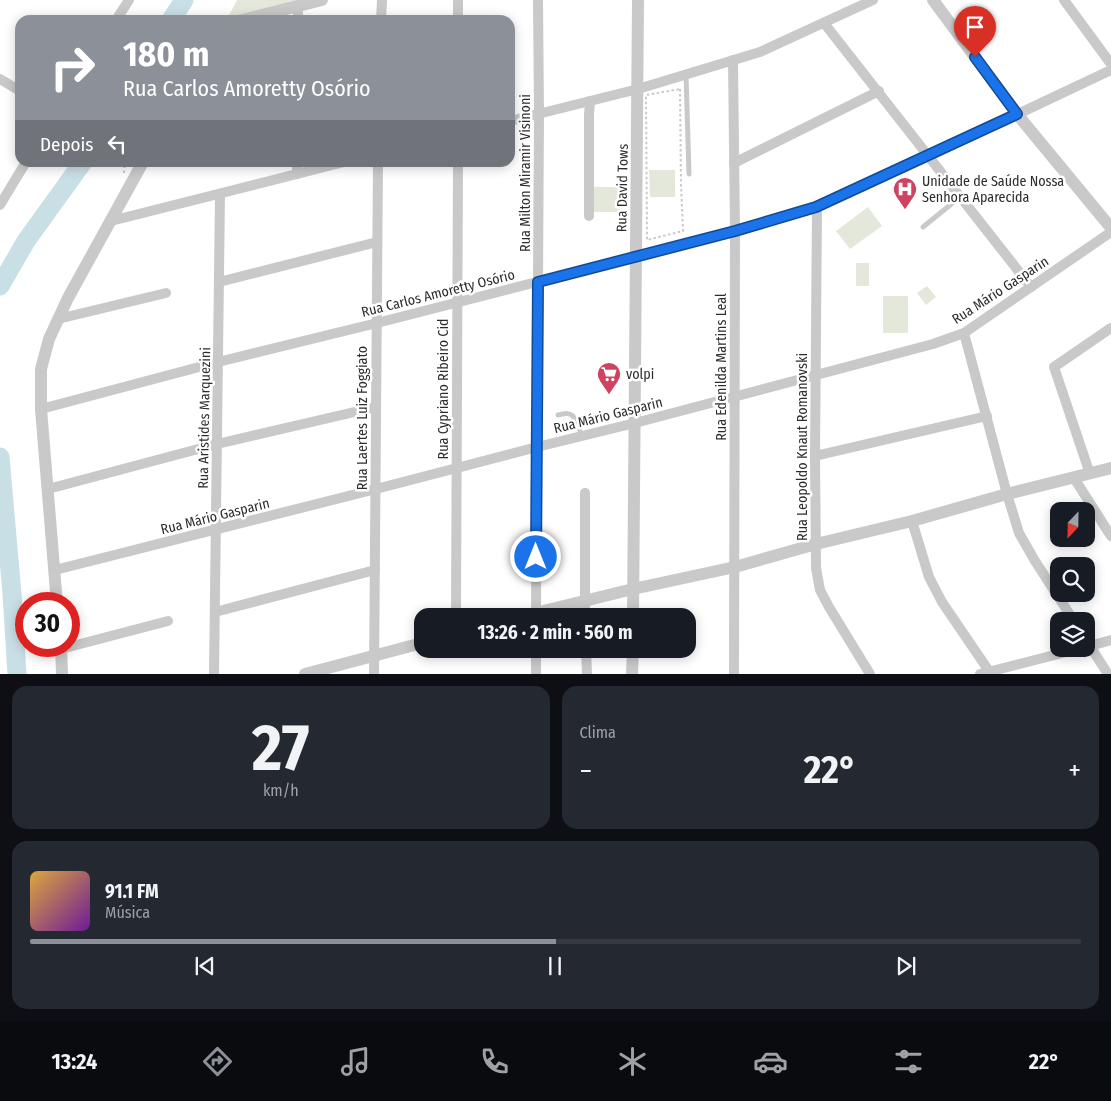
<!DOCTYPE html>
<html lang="pt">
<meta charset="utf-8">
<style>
body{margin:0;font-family:"Fira Sans Condensed",sans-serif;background:#242831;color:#f1f3f6;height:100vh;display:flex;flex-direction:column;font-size:19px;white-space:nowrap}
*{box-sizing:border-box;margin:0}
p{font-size:16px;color:#9ea1a6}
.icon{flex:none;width:28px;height:28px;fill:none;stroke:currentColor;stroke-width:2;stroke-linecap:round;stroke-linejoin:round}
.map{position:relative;height:674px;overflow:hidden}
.sheet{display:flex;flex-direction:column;gap:12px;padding:12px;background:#0d0f14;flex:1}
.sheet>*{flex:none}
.banner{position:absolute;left:15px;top:15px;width:500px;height:152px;border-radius:15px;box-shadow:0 2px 12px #0003;background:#8c9099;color:#fff;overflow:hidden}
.needle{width:32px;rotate:202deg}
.buttons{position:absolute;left:1050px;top:502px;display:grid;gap:10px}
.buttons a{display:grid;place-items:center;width:45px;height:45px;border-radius:10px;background:#171b24;box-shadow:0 2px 12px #0003;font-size:25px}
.speed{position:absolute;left:15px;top:592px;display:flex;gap:10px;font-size:25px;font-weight:700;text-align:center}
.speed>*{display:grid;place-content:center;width:65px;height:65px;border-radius:50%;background:#171b24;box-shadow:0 2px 12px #0003;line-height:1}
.speed .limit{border:8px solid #d22;background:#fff;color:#111}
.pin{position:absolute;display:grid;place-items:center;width:42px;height:42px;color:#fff;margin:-51px -21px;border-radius:50% 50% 50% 0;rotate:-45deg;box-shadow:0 0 5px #0007}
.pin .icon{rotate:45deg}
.me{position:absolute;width:55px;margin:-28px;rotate:0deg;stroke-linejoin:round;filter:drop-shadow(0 0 4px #0008)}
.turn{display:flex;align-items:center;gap:18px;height:105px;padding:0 25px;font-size:22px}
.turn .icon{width:65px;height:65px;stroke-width:2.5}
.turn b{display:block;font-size:35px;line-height:42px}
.then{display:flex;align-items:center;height:48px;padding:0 25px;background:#0003;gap:10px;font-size:19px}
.big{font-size:38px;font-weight:700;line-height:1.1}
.sheet .widget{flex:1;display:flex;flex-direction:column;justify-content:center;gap:8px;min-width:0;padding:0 18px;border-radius:15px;background:#242831}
.sheet .dial{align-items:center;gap:0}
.dial b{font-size:65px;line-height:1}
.song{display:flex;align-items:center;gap:15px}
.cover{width:60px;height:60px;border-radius:8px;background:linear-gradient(135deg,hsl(40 70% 55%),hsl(280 70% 35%))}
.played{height:5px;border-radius:2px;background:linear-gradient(90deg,#8c9099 50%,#363941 50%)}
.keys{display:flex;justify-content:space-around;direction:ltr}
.heat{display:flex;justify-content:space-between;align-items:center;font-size:28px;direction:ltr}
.sheet .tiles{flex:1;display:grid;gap:12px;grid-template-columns:1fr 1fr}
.widget:last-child{grid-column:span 2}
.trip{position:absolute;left:414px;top:608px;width:282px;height:50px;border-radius:15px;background:#171b24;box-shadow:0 2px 12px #0003;font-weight:700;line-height:50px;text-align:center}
.tab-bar{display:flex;height:80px;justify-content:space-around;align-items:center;background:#090b0e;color:#9ea1a6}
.tab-bar .icon{width:35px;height:35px}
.tab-bar .active{color:#8c9099}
.tab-bar b{font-size:22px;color:#f1f3f6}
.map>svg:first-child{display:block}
.green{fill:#e4e8db}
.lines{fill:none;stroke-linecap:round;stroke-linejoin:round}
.river{stroke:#c9dfe6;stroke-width:19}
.path{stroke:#c9c9c9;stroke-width:2;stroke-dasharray:2.5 2.5;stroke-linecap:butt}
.service{stroke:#c9c9c9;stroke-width:5}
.minor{stroke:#c9c9c9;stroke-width:10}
.tertiary{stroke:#c9c9c9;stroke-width:12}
.route-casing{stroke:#114b97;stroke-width:12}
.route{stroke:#1a73e8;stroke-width:9}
.labels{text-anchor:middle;stroke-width:5;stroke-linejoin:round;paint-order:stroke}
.street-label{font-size:14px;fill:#2c2c2c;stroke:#fff}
.poi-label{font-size:14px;fill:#2c2c2c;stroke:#fff;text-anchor:start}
</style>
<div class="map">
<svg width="1111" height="674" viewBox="0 0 1111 674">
<rect width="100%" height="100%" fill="#fff"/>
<g class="green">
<polygon points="237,0 304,0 227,19"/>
<polygon points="649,170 675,170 675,197 650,197"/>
<polygon points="592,187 620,187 621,212 592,212"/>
<polygon points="868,207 882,226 850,249 836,231"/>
<rect x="856" y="263" width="13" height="23"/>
<polygon points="927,286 936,297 926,305 917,293"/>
<rect x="883" y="296" width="25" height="37"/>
</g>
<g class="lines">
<g class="river">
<polyline points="171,20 184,0"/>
<polyline points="0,286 26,241 83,162"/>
<polyline points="0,457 12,594 17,674"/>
</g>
<g class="path">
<polygon points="680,89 681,184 683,231 647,240 646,95"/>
<polyline points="124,173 125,162"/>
</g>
<g class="service">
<polyline points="686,75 689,174"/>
<polyline points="923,227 960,197"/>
<path d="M 558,415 C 564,414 568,412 573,416 L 582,435"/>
</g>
<g class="minor">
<polyline points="458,0 458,20"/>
<polyline points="1064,0 1111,64"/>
<polyline points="116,20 129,0"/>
<polyline points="298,20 298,6"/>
<polyline points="381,20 382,0"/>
<polyline points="824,23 1031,287"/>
<polyline points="733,60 735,231 734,674"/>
<polyline points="0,79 20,91"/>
<polyline points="510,121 638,89 760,52 873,0"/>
<polyline points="734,163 879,91"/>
<polyline points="297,174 297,162"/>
<polyline points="0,205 26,162"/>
<polyline points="817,207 815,456 816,568 820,590 829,607 870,674"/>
<polyline points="589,216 589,115 590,101"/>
<polyline points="111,221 344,162"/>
<polyline points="219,282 377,242"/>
<polyline points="58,319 166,293"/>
<polyline points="964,333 1007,494 1019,533 1035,561 1074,621"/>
<polyline points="41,409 218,362 377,323 735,231 817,207 929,156 1111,70"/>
<polyline points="815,456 987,416"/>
<polyline points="1090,474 1054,367 1111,328"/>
<polyline points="1074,478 1111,536"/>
<polyline points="48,489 217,444 376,407"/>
<polyline points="585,493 585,616"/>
<polyline points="912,521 929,577 942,602 991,674"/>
<polyline points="55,570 376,489 537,447 635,423 933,344 964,333 1111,232"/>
<polyline points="215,612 375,570"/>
<polyline points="456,616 458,162"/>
<polyline points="536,616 539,114 538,0"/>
<polyline points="1086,640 1108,674"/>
<polyline points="1086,647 1111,640"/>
<polyline points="61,649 168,621"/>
<polyline points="586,649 587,674"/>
<polyline points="214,674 220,194"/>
<polyline points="374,674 378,162"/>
<polyline points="536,674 536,649"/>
<polyline points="980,674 1078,649"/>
</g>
<g class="tertiary">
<polyline points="933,0 1017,114 1111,228"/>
<polyline points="242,20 322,0"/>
<polyline points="57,604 41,409 41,369 49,339 68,298 143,162"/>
<polyline points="523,616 633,589 735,567 816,544 912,521 1007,494 1111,468"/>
<polyline points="633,616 638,0"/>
<polyline points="61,646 62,674"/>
<polyline points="305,674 422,643"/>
<polyline points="632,674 633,649"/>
</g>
</g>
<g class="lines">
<g class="route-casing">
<polyline id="route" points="536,557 538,282 735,231 816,207 1017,114 975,57"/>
</g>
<use href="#route" class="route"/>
</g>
<defs>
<g id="hospital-pin" transform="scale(1.25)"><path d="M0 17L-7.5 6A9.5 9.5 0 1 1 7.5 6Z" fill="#cf4361" stroke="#fff"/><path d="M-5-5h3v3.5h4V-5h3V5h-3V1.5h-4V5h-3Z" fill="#fff"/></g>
<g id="supermarket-pin" transform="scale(1.25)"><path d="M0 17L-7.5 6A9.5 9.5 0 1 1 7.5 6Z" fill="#cf4361" stroke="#fff"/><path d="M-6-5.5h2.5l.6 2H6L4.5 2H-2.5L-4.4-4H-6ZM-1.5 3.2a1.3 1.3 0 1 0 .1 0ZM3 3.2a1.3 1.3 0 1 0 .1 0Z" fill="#fff"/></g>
</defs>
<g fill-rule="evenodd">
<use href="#hospital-pin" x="905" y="189"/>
<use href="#supermarket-pin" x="609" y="374"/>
</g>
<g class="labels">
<g class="street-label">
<text transform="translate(525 173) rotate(-90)" y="5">Rua Milton Miramir Visinoni</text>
<text transform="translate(622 188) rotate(-89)" y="5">Rua David Tows</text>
<text transform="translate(1000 290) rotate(-33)" y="5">Rua Mário Gasparin</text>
<text transform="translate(438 293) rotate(-14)" y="5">Rua Carlos Amoretty Osório</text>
<text transform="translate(721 367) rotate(-90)" y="5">Rua Edenilda Martins Leal</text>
<text transform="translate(443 389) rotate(-90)" y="5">Rua Cypriano Ribeiro Cid</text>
<text transform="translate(608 415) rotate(-14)" y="5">Rua Mário Gasparin</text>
<text transform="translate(204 418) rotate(-89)" y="5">Rua Aristides Marquezini</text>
<text transform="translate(362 418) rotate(-90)" y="5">Rua Laertes Luiz Foggiato</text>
<text transform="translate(802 447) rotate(-90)" y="5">Rua Leopoldo Knaut Romanovski</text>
<text transform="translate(215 516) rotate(-14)" y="5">Rua Mário Gasparin</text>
</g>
<g class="poi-label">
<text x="922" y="186">Unidade de Saúde Nossa<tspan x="922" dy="16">Senhora Aparecida</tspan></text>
<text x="626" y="379">volpi</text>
</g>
</g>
</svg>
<div class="buttons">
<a><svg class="needle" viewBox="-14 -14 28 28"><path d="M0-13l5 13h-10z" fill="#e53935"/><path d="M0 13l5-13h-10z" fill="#9ea1a6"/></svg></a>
<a><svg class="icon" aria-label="search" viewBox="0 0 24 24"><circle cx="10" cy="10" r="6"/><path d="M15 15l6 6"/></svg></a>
<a><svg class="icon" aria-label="layers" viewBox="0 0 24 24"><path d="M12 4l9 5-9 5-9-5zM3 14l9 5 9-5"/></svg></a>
</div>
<div class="speed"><div class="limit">30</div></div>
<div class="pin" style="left:975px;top:57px;background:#d93025"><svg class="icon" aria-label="arrive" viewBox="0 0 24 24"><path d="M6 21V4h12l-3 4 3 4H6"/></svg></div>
<svg class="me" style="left:536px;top:557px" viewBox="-20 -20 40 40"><circle r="17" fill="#1a73e8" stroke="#fff" stroke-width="3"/><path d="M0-11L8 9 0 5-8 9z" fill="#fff"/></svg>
<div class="trip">13:26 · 2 min · 560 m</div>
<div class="banner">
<div class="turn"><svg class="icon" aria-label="right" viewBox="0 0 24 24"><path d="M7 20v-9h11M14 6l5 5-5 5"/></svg><div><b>180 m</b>Rua Carlos Amoretty Osório</div></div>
<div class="then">Depois<svg class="icon" aria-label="left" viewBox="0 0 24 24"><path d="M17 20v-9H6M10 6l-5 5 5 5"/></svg></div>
</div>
</div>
<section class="sheet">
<div class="tiles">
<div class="widget dial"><b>27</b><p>km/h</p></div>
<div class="widget"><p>Clima</p>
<div class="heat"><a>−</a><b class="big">22°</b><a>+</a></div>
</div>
<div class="widget">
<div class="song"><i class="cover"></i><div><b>91.1 FM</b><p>Música</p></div></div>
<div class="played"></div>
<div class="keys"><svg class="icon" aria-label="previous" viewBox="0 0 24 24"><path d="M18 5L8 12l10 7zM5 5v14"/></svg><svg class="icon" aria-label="pause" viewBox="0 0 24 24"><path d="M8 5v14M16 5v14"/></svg><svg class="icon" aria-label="next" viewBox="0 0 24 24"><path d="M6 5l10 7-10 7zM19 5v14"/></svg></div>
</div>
</div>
</section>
<nav class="tab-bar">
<b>13:24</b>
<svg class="icon active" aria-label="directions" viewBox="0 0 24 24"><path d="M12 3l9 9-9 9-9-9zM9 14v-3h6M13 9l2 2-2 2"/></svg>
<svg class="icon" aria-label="music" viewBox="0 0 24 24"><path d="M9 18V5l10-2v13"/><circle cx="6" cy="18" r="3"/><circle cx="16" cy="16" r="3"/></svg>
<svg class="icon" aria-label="phone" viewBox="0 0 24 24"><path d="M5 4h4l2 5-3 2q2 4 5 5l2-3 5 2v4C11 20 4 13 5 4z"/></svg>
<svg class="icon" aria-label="climate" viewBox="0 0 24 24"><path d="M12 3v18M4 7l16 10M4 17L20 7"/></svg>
<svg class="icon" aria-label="car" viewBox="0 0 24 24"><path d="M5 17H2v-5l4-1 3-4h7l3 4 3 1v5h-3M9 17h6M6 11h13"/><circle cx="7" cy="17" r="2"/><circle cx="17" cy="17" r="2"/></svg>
<svg class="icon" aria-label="filters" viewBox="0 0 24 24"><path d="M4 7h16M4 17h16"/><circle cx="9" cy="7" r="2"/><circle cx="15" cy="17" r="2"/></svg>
<b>22°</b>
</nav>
